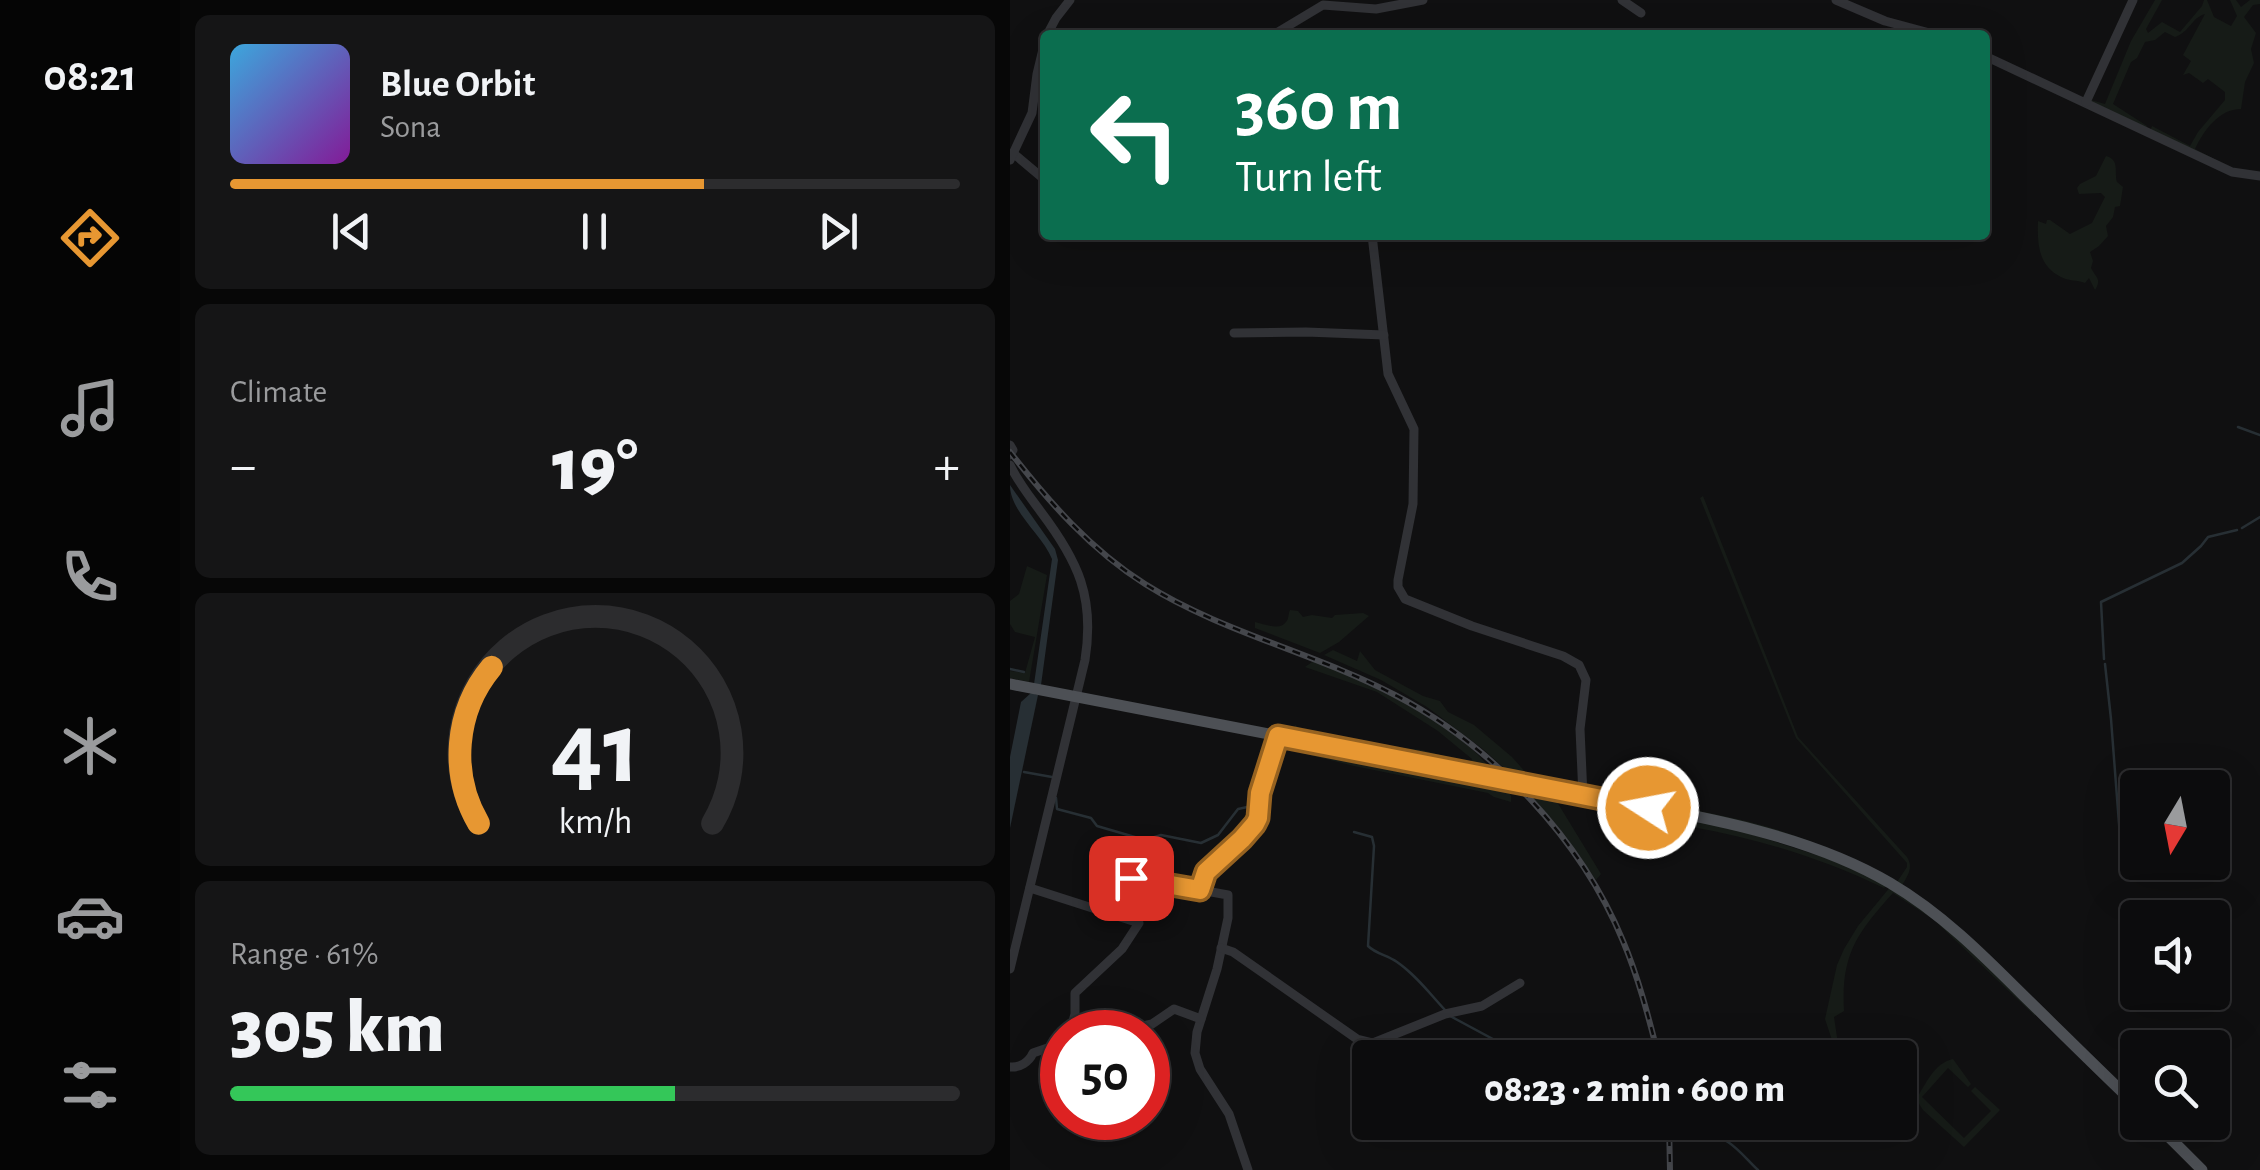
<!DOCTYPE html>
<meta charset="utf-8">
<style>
body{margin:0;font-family:"Alegreya Sans",sans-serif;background:#151516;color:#f1f3f6;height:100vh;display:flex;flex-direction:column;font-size:38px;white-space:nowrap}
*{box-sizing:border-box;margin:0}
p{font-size:32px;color:#9a9b9d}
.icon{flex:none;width:55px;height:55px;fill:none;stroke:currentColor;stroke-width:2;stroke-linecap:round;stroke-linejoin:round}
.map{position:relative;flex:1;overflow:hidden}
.drawer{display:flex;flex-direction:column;gap:15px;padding:15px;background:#070707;width:830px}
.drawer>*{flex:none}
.banner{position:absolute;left:30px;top:30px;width:950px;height:210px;border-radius:10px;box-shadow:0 10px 40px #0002,0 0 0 2px #2c2c2e;background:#0b6e4f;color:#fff;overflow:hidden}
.needle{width:65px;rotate:190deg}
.tools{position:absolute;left:1110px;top:770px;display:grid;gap:20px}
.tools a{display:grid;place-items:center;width:110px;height:110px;border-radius:10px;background:#0c0c0d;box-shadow:0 10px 40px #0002,0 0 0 2px #2c2c2e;font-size:50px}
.speed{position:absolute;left:30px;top:1010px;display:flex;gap:20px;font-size:50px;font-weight:700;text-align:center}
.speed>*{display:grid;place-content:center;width:130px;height:130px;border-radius:50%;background:#0c0c0d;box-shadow:0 10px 40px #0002,0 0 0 2px #2c2c2e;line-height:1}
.speed .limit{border:15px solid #d22;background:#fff;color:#111}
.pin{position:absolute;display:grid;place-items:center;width:85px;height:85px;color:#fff;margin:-42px;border-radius:20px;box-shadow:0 5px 15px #0006}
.me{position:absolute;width:110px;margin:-55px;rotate:281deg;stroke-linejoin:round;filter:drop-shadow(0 0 8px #0008)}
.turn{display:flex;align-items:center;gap:35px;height:210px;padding:0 30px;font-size:45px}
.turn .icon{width:130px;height:130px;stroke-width:2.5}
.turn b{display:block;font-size:70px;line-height:85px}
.big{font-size:75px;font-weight:800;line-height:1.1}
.drawer .tile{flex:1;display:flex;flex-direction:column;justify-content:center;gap:15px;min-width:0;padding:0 35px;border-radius:15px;background:#151516}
.drawer .dial{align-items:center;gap:0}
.dial svg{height:260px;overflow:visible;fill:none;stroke:#2c2c2e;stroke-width:7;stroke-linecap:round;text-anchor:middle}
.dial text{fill:#f1f3f6;stroke:none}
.song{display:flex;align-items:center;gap:30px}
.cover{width:120px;height:120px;border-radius:15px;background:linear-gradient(135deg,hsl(200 70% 55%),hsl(290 70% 35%))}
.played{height:10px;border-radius:5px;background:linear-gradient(90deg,#e79732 65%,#2c2c2e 65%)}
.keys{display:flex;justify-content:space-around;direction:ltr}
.heat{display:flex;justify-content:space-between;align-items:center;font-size:55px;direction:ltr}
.charge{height:15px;border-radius:8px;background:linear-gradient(90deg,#34c759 61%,#2c2c2e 0)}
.trip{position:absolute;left:342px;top:1040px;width:565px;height:100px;border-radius:10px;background:#0c0c0d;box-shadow:0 10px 40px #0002,0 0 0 2px #2c2c2e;font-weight:800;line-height:100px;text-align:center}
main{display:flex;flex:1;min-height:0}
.dock{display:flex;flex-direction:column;width:180px;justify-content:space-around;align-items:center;background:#050505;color:#9a9b9d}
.dock .icon{width:70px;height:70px}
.dock .active{color:#e79732}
.dock b{font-size:45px;color:#f1f3f6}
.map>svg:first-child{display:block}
.green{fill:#161b17}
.water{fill:#272f34}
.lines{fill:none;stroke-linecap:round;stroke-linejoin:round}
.stream{stroke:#272f34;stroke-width:2.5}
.minor{stroke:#313236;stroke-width:9}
.major{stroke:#4d5055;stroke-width:11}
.rail-casing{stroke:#44464b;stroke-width:6}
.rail{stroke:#0b0b0c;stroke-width:2.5;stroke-dasharray:8;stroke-linecap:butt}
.major-bridge{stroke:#4d5055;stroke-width:11}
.route-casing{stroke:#966220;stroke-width:25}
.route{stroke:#e79732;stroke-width:18}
</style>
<main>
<nav class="dock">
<b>08:21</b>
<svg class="icon active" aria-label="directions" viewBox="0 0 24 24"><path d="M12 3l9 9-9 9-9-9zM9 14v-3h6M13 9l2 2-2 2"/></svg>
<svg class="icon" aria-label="music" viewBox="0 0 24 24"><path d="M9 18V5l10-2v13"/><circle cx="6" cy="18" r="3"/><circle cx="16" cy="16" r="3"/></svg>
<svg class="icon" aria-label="phone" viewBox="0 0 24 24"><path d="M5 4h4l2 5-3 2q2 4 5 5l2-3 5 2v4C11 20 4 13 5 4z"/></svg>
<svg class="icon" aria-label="climate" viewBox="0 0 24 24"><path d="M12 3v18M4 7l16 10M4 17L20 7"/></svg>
<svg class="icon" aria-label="car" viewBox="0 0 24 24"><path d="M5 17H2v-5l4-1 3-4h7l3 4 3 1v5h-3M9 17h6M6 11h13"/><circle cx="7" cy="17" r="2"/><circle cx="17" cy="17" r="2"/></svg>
<svg class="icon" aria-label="filters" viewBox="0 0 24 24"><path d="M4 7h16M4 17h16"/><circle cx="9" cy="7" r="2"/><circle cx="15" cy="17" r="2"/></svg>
</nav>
<section class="drawer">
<div class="tile">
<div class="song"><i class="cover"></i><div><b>Blue Orbit</b><p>Sona</p></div></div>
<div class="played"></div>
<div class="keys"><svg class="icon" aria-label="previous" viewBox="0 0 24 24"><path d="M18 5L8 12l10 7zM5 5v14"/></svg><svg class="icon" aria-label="pause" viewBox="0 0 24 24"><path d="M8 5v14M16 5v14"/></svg><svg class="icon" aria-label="next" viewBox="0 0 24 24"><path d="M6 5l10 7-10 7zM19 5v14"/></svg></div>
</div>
<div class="tile"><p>Climate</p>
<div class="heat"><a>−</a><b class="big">19°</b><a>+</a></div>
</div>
<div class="tile dial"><svg viewBox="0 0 100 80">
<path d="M14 69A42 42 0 1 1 86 69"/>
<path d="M14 69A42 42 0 0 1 18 21" stroke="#e79732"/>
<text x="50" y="56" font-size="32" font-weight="700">41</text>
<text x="50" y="72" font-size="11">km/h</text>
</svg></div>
<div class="tile"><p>Range · 61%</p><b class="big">305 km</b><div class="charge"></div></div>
</section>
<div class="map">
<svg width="1250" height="1170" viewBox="0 0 1250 1170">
<rect width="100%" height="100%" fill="#101011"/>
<g class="green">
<path d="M 1145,0 L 1152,0 L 1136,29 L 1138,33 L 1152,22 L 1170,32 L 1192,6 L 1194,0 L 1197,0 L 1204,17 L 1221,26 L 1227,16 L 1220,0 L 1226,0 L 1231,7 L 1240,0 L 1250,0 L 1250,4 L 1243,5 L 1234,17 L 1246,33 L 1241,49 L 1244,63 L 1235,82 L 1231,109 C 1209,109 1194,130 1185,149 L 1233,174 L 1140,131 L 1142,126 L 1180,146 L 1188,132 L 1215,100 L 1215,92 L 1198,79 L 1193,83 L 1179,73 L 1173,75 L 1181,61 L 1173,55 L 1195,14 C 1181,18 1180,32 1165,37 L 1155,32 L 1145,40 L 1135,42 L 1127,58 L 1121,62 L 1103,104 L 1137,126 L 1136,129 L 1080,102 L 1081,100 L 1095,104 L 1121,41 Z"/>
<path d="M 1096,156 C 1110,160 1104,171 1107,182 L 1113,187 L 1110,206 L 1105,207 L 1103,217 L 1096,226 L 1098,236 L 1089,246 L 1080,252 L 1083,261 L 1081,268 C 1086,278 1092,279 1085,290 L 1079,278 L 1075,283 C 1067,280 1058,281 1051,277 C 1029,266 1027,246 1028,221 L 1036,224 L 1037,220 L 1040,220 L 1060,234 L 1082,223 L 1095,197 L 1091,193 L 1069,194 L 1067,188 L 1070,184 L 1086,176 Z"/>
<path d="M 693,496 L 788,737 L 897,857 C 904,868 897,877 891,887 L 829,855 L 583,792 C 634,802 686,809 736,821 C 789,834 840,856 887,882 L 897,867 L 897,863 L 786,738 L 690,498 Z"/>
<polygon points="17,566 37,575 19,682 0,678 0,671 15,673 25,637 5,632 0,624 0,601 9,594"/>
<path d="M 280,610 L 288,611 L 293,617 L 302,615 L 322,618 L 325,615 L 353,613 L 359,616 L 329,642 L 310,653 L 245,628 L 245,622 C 254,624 270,631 276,622 C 279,619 278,614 280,610 Z"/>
<polygon points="323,650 347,661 350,651 365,670 413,696 430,701 438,712 464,725 502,757 519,776 567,786 562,790 503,776 474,750 417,707 371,680 314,655"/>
<path d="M 305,660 C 355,681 449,724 480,769 L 468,767 L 466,770 L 282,734 L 285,725 L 291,729 L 375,746 L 412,750 L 460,763 L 462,759 L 428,731 L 367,692 L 295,667 Z"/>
<polygon points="269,739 496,786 501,796 501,802 484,797 478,793 344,766 268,747"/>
<path d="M 513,789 L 543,797 L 544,794 L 722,828 L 819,859 L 877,885 L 874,888 C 812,858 749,839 682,827 C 636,819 590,806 544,797 L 591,874 L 586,880 L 541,818 Z"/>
<path d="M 881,886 L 948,936 L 1025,1013 L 1025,1016 L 924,920 L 883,893 C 846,934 831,955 834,1011 L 824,1017 L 830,1057 L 824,1057 L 822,1040 L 815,1019 L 827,965 L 834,949 L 848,926 Z"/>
<path d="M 943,1059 L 961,1084 L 958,1087 L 938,1068 L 912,1097 L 954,1138 L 981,1111 L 961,1091 L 965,1087 L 990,1110 L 954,1147 L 913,1110 L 906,1099 C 916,1084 924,1063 943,1059 Z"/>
</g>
<g class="water">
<path d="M 0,485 L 45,549 L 48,560 L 31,685 L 24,684 L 42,559 C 32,534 0,512 0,485 Z"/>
<polygon points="21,693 28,695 0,828 0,757 11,702"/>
</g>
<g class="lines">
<g class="stream">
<polyline points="1228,427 1250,435"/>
<polyline points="1232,528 1250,517"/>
<polyline points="1094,659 1091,602 1172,563 1191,546 1198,537 1227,530"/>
<polyline points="1095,664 1101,719 1112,863"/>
<polyline points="0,669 14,672"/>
<polyline points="14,772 42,777"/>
<polyline points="46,798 47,809 81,818 87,826 135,840 151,835 191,843 208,835 228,809 242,806"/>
<polyline points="253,805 259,805"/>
<path d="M 344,832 L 362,837 L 364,846 L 358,946 C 366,954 377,955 387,962 C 406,975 420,994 435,1010"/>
<polyline points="440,1016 518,1058"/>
<path d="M 673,1122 C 688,1136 702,1132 718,1142 C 730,1150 738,1161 748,1170"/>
</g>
<g class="minor">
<polyline points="612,0 631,13"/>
<polyline points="826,0 875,21 927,35"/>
<polyline points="37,35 46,18 60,0"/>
<polyline points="263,35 313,5 366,9 413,0"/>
<polyline points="975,56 1222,172 1250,176"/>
<polyline points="1076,102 1123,0"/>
<polyline points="3,153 35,180"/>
<polyline points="0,160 22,113 27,74 35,41"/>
<polyline points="362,235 378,374 404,429 403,504 388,580 388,587 395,599 462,626 553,656 569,665 576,680 570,729 573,796"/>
<polyline points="224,333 296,332 374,335"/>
<polyline points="0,445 3,450 0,455"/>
<path d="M 0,465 C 8,482 20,497 31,512 C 68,561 85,597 75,660 L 0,969"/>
<polyline points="86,871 218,895 218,918 207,969 187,1032 185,1053 190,1069 219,1114 238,1170"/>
<polyline points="20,888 129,923 112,949 65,993 65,1014 60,1032"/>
<polyline points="190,890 196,873 245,824 250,793 268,736"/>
<polyline points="211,948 223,952 347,1039 363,1043 435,1014 472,1006 510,983"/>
<polyline points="106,1032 142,1024 164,1009 191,1019"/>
<path d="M 0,1067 C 10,1068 19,1062 23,1053 L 52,1043"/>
</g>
<g class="major">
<polyline points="0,684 487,778"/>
<path d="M 522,785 C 637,809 778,823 880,883 C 931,913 972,954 1013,995 C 1051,1032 1089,1070 1128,1107"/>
<polyline points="1144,1122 1192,1170"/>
</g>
<g class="rail-casing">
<g id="rail">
<path d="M 0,452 C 39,502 81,550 135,584 C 211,632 305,653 385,695 C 483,746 571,839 613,941 C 629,979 639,1019 649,1058"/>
<polyline points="659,1122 660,1170"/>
</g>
</g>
<use href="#rail" class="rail"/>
<polyline class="major-bridge" points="487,778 522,785"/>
</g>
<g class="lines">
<g class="route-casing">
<polyline id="route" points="121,878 190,890 196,872 232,839 245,824 248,818 250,793 268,736 638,808"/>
</g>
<use href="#route" class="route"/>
</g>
</svg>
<div class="tools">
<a><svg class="needle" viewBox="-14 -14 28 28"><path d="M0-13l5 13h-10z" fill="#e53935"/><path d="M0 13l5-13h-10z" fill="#9a9b9d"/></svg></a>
<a><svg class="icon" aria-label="sound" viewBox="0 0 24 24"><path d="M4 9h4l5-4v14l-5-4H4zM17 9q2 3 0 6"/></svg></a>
<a><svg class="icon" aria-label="search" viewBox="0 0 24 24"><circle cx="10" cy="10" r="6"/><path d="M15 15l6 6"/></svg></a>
</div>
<div class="speed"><div class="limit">50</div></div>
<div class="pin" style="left:121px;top:878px;background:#d93025"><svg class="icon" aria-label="arrive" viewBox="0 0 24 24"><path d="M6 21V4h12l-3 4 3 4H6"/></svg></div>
<svg class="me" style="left:638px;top:808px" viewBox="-20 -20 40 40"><circle r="17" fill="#e79732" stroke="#fff" stroke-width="3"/><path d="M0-11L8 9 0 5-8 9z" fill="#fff"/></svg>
<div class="trip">08:23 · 2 min · 600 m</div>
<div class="banner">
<div class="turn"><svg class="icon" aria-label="left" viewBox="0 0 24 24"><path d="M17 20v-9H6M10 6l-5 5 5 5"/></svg><div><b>360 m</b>Turn left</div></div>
</div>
</div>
</main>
